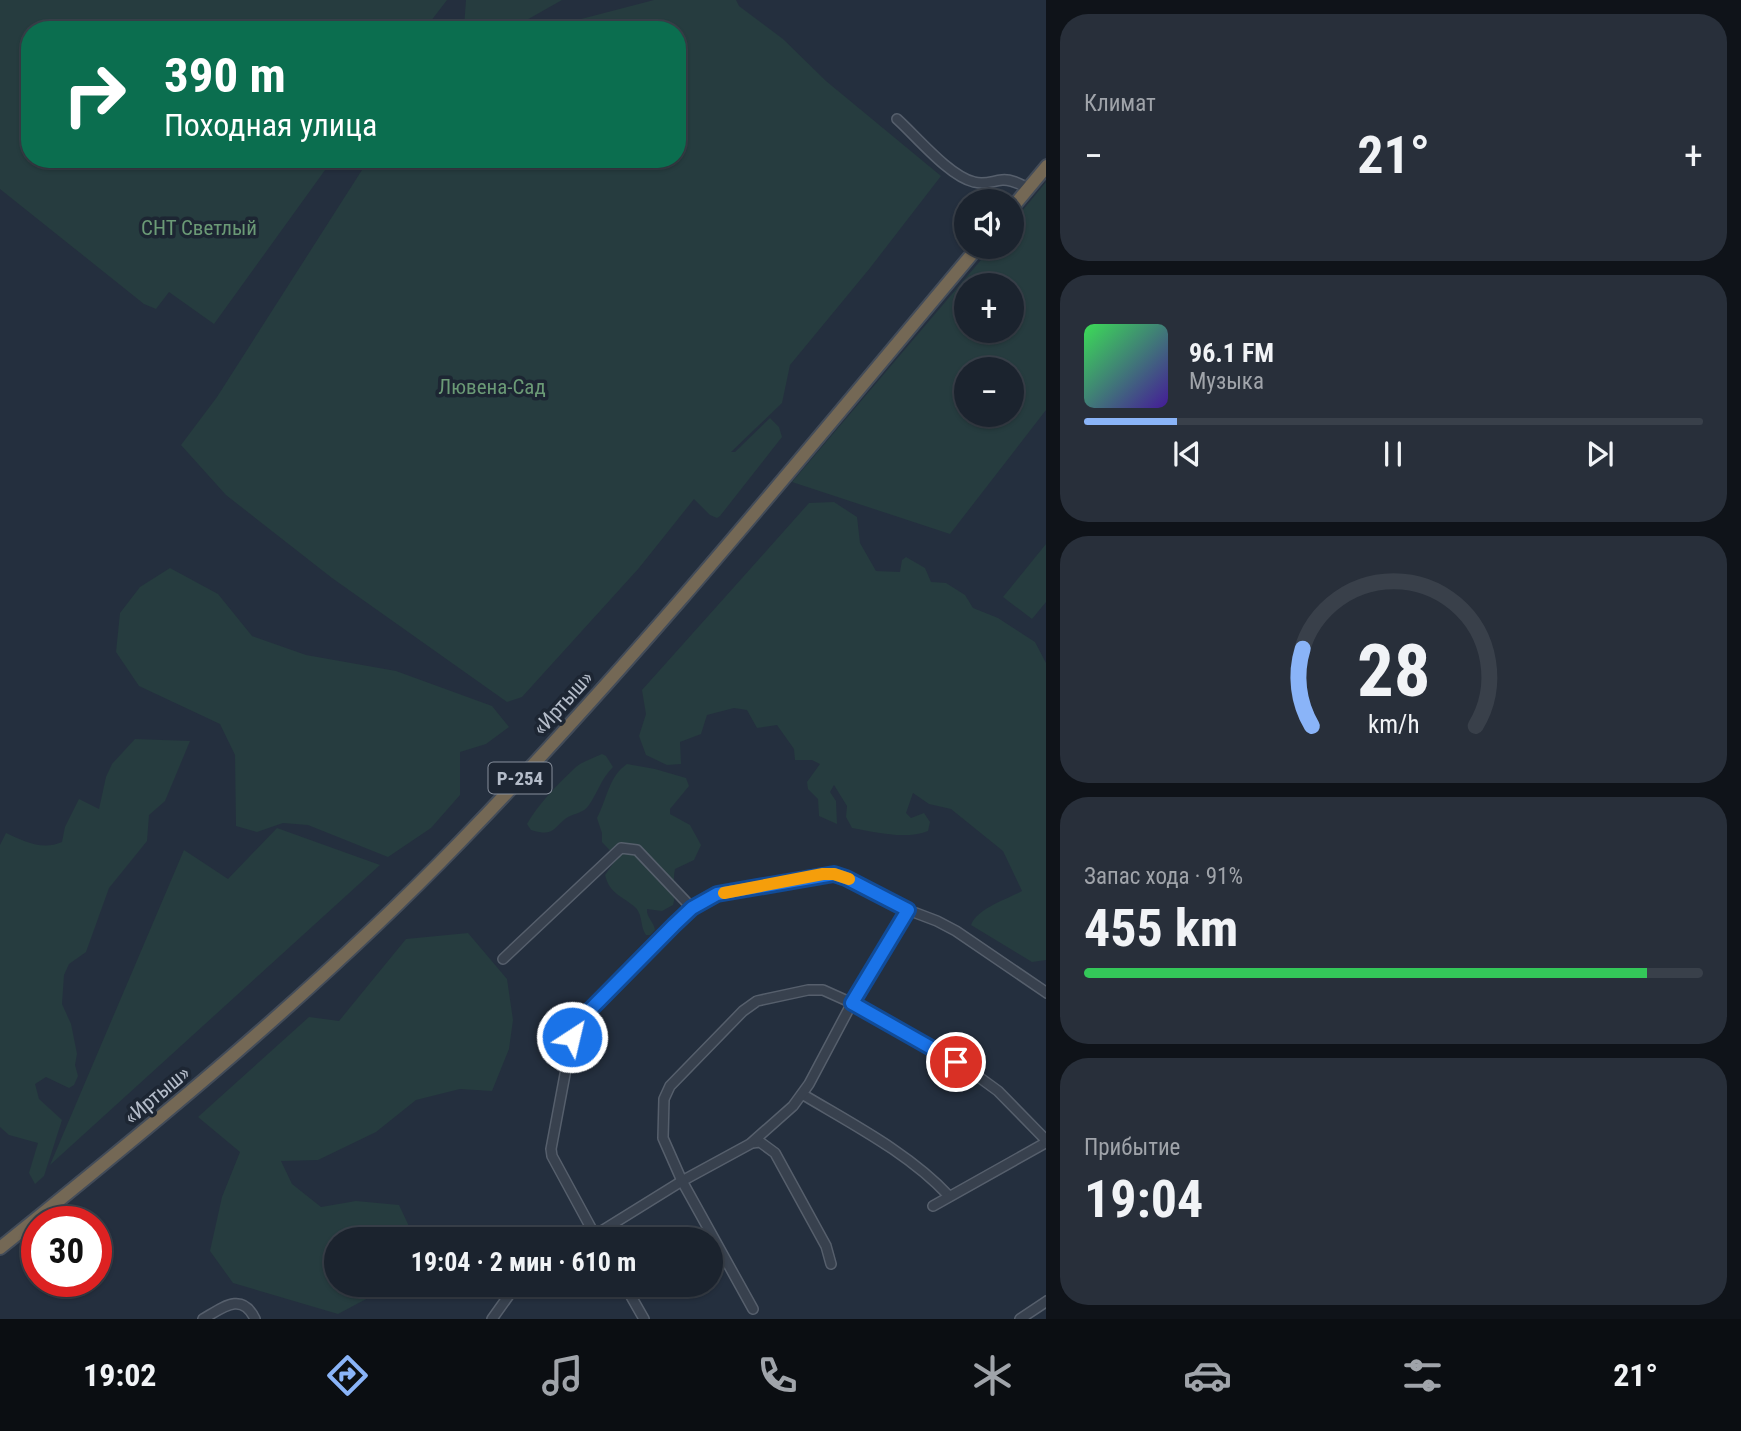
<!DOCTYPE html>
<html lang="ru">
<meta charset="utf-8">
<style>
body{margin:0;font-family:"Roboto Condensed",sans-serif;background:#282f3a;color:#f1f3f6;height:100vh;display:flex;flex-direction:column;font-size:26px;white-space:nowrap}
*{box-sizing:border-box;margin:0}
p{font-size:23px;color:#a0a4aa}
.icon{flex:none;width:38px;height:38px;fill:none;stroke:currentColor;stroke-width:2;stroke-linecap:round;stroke-linejoin:round}
.map{position:relative;flex:1;overflow:hidden}
.drawer{display:flex;flex-direction:column;gap:14px;padding:14px;background:#0f1319;width:695px}
.drawer>*{flex:none}
.hud{position:absolute;left:21px;top:21px;width:665px;height:147px;border-radius:28px;box-shadow:0 2px 5px #0004,0 0 0 2px #39404a;background:#0b6e4f;color:#fff;overflow:hidden}
.tools{position:absolute;left:954px;top:189px;display:grid;gap:14px}
.tools a{display:grid;place-items:center;width:70px;height:70px;border-radius:50%;background:#1b232e;box-shadow:0 2px 5px #0004,0 0 0 2px #39404a;font-size:35px}
.speed{position:absolute;left:21px;top:1206px;display:flex;gap:14px;font-size:35px;font-weight:700;text-align:center}
.speed>*{display:grid;place-content:center;width:91px;height:91px;border-radius:50%;background:#1b232e;box-shadow:0 2px 5px #0004,0 0 0 2px #39404a;line-height:1}
.speed .limit{border:10px solid #d22;background:#fff;color:#111}
.pin{position:absolute;display:grid;place-items:center;width:60px;height:60px;color:#fff;margin:-30px;border:4px solid #fff;border-radius:50%;box-shadow:0 2px 7px #0007}
.me{position:absolute;width:77px;margin:-38px;rotate:35deg;stroke-linejoin:round;filter:drop-shadow(0 0 5px #0008)}
.turn{display:flex;align-items:center;gap:24px;height:147px;padding:0 28px;font-size:32px}
.turn .icon{width:91px;height:91px;stroke-width:2.5}
.turn b{display:block;font-size:49px;line-height:60px}
.big{font-size:52px;font-weight:700;line-height:1.1}
.drawer .card{flex:1;display:flex;flex-direction:column;justify-content:center;gap:10px;min-width:0;padding:0 24px;border-radius:28px;background:#282f3a}
.drawer .dial{align-items:center;gap:0}
.dial svg{height:182px;overflow:visible;fill:none;stroke:#39404a;stroke-width:7;stroke-linecap:round;text-anchor:middle}
.dial text{fill:#f1f3f6;stroke:none}
.song{display:flex;align-items:center;gap:21px}
.cover{width:84px;height:84px;border-radius:10px;background:linear-gradient(135deg,hsl(130 70% 55%),hsl(260 70% 35%))}
.played{height:7px;border-radius:4px;background:linear-gradient(90deg,#8ab4f8 15%,#39404a 15%)}
.keys{display:flex;justify-content:space-around;direction:ltr}
.heat{display:flex;justify-content:space-between;align-items:center;font-size:38px;direction:ltr}
.charge{height:10px;border-radius:5px;background:linear-gradient(90deg,#34c759 91%,#39404a 0)}
.trip{position:absolute;left:324px;top:1227px;width:399px;height:70px;border-radius:35px;background:#1b232e;box-shadow:0 2px 5px #0004,0 0 0 2px #39404a;font-weight:700;line-height:70px;text-align:center}
.dock{display:flex;height:112px;justify-content:space-around;align-items:center;background:#0b0e12;color:#a0a4aa}
.dock .icon{width:49px;height:49px}
.dock .current{color:#8ab4f8}
.dock b{font-size:32px;color:#f1f3f6}
main{display:flex;flex:1;min-height:0}
.map>svg:first-child{display:block}
.green{fill:#263c3f;fill-rule:evenodd}
.lines{fill:none;stroke-linecap:round;stroke-linejoin:round}
.minor-casing{stroke:#565f6c;stroke-width:12}
.highway-casing{stroke:#434c59;stroke-width:16}
.minor{stroke:#38414e;stroke-width:9}
.highway{stroke:#746855;stroke-width:12}
.route-casing{stroke:#114b97;stroke-width:18}
.route{stroke:#1a73e8;stroke-width:12}
.slow{stroke:#f59e0b;stroke-width:12}
.labels{text-anchor:middle;stroke-width:7;stroke-linejoin:round;paint-order:stroke}
.shield{fill:#1d2633;stroke:#878f9c;stroke-width:2}
.shield-label{font-size:19px;font-weight:bold;fill:#b4bcc9}
.park-label{font-size:21px;fill:#6b9a76;stroke:#1d2633}
.street-label{font-size:21px;fill:#b4bcc9;stroke:#1d2633}
</style>
<main>
<div class="map">
<svg width="1047" height="1319" viewBox="0 0 1047 1319">
<rect width="100%" height="100%" fill="#242f3e"/>
<g class="green">
<polygon points="0,0 447,0 424,30 30,30 30,159 333,159 214,324 169,292 156,309 144,304 0,189"/>
<polygon points="466,0 562,0 509,30 467,30 464,27"/>
<polygon points="654,0 736,0 739,6 783,39 826,81 941,176 870,268 790,365 782,403 731,452 735,452 770,418 779,427 782,437 720,516 717,518 710,515 694,499 639,568 522,697 507,702 332,578 226,495 181,445 217,397 369,159 677,159 677,30 539,30"/>
<path d="M 1046,182 L 1046,410 L 950,534 L 792,482 L 992,247 L 1012,247 L 1012,223 ZM 966,285 L 1012,285 L 1012,331 L 966,331 ZM 966,369 L 1012,369 L 1012,415 L 966,415 Z"/>
<path d="M 834,502 L 857,517 L 860,543 L 876,571 L 900,572 L 902,560 L 906,557 L 925,568 L 931,582 L 946,583 L 965,595 L 973,608 L 998,618 L 1035,642 L 1046,663 L 1046,960 L 1032,962 L 971,925 C 978,908 1006,900 1022,891 L 1003,851 L 951,809 L 929,804 L 913,793 L 906,813 L 911,818 L 924,813 L 930,822 L 928,831 C 905,840 875,832 852,828 L 846,817 L 847,806 L 834,785 L 830,792 L 836,801 L 837,824 L 819,816 L 818,799 L 808,789 L 807,782 L 820,764 L 812,760 L 795,760 L 794,749 L 777,725 L 757,728 L 747,710 L 734,708 L 707,715 L 701,734 L 680,742 L 681,764 L 667,765 L 646,755 L 639,736 L 646,714 L 642,690 L 809,503 Z"/>
<polygon points="1046,544 1046,602 1032,619 1003,597"/>
<polygon points="170,568 218,594 252,636 306,655 396,671 492,706 509,727 486,744 460,752 460,795 431,828 388,857 308,825 283,823 257,832 236,826 235,755 220,724 139,686 116,652 120,613 140,587"/>
<path d="M 135,739 L 190,741 L 165,801 L 149,815 L 147,841 L 109,888 L 86,952 L 69,964 L 64,975 L 62,1004 L 71,1024 L 77,1054 L 75,1065 L 78,1076 L 74,1085 L 69,1088 L 46,1077 L 35,1084 L 39,1099 L 62,1120 L 44,1176 L 35,1184 L 29,1173 L 38,1143 L 9,1135 L 0,1127 L 0,845 L 6,833 C 24,841 42,851 62,842 L 65,827 L 79,799 L 99,809 L 106,777 L 112,764 Z"/>
<path d="M 602,754 L 606,756 L 613,767 C 601,779 598,792 589,805 C 583,814 573,813 565,819 C 551,831 553,836 531,830 L 527,824 C 538,804 559,783 576,767 C 583,761 594,758 602,754 Z"/>
<path d="M 627,764 L 655,769 L 686,778 L 689,786 L 670,809 L 670,814 L 690,825 L 701,845 L 694,860 L 675,869 C 672,881 677,893 673,905 L 662,911 L 647,909 C 646,917 654,922 655,930 L 650,935 L 646,935 C 640,927 643,916 636,908 C 623,896 610,895 605,875 L 617,858 L 602,842 L 602,833 L 597,818 C 607,799 609,776 627,764 Z"/>
<polygon points="277,828 380,865 50,1165 184,850 228,879"/>
<polygon points="468,933 507,979 513,1020 509,1049 492,1091 460,1089 416,1100 376,1132 318,1160 281,1161 292,1184 321,1207 356,1201 399,1205 415,1239 336,1239 336,1284 388,1285 383,1290 338,1314 233,1283 210,1251 222,1197 240,1152 198,1117 309,1017 339,1021 406,939"/>
</g>
<g class="lines">
<g class="minor-casing">
<g id="minor">
<path d="M 897,119 C 917,137 949,176 974,182 C 985,185 992,181 1002,180 C 1011,179 1020,184 1028,188"/>
<polyline points="503,959 621,848 637,850 692,908"/>
<path d="M 802,1094 C 852,1124 909,1153 949,1196"/>
<polyline points="752,1143 760,1142 775,1153 826,1246 831,1264"/>
<polyline points="933,1206 1047,1142"/>
<polyline points="595,1235 682,1181 750,1144 793,1106 809,1084 852,1003 908,910"/>
<polyline points="597,1239 552,1156 551,1149 572,1037 574,1028 586,1014 674,924 692,908 717,894 834,874 846,878 908,910 937,921 956,931 1047,993"/>
<polyline points="624,1284 644,1319"/>
<polyline points="753,1309 682,1181 663,1138 664,1099 670,1086 743,1011 757,1001 808,990 823,990 852,1003 972,1072 998,1091 1047,1141"/>
<path d="M 203,1319 C 222,1308 242,1291 255,1319"/>
<polyline points="492,1319 517,1284"/>
<polyline points="1020,1319 1047,1301"/>
</g>
</g>
<g class="highway-casing">
<g id="highway">
<polyline points="1012,208 1047,166"/>
<path d="M 0,1248 C 159,1120 318,989 460,842 C 643,653 809,448 978,247"/>
</g>
</g>
<use href="#minor" class="minor"/>
<use href="#highway" class="highway"/>
</g>
<g class="lines">
<g class="route-casing">
<polyline id="route" points="572,1037 574,1028 586,1014 674,925 692,908 717,894 834,874 846,878 908,910 852,1003 956,1062"/>
</g>
<use href="#route" class="route"/>
<polyline class="slow" points="724,893 823,874 834,874 849,879"/>
</g>
<g class="labels">
<rect class="shield" x="488.5" y="762.5" width="63" height="31" rx="5"/>
<g class="shield-label">
<text x="520" y="785">Р-254</text>
</g>
<g class="park-label">
<text x="199" y="235">СНТ Светлый</text>
<text x="492" y="394">Лювена-Сад</text>
</g>
<g class="street-label">
<text transform="translate(563 703) rotate(-48)" y="7">«Иртыш»</text>
<text transform="translate(157 1095) rotate(-40)" y="7">«Иртыш»</text>
</g>
</g>
</svg>
<div class="tools">
<a><svg class="icon" aria-label="sound" viewBox="0 0 24 24"><path d="M4 9h4l5-4v14l-5-4H4zM17 9q2 3 0 6"/></svg></a>
<a>+</a>
<a>−</a>
</div>
<div class="speed"><div class="limit">30</div></div>
<div class="pin" style="left:956px;top:1062px;background:#d93025"><svg class="icon" aria-label="arrive" viewBox="0 0 24 24"><path d="M6 21V4h12l-3 4 3 4H6"/></svg></div>
<svg class="me" style="left:572px;top:1037px" viewBox="-20 -20 40 40"><circle r="17" fill="#1a73e8" stroke="#fff" stroke-width="3"/><path d="M0-11L8 9 0 5-8 9z" fill="#fff"/></svg>
<div class="trip">19:04 · 2 мин · 610 m</div>
<div class="hud">
<div class="turn"><svg class="icon" aria-label="right" viewBox="0 0 24 24"><path d="M7 20v-9h11M14 6l5 5-5 5"/></svg><div><b>390 m</b>Походная улица</div></div>
</div>
</div>
<section class="drawer">
<div class="card"><p>Климат</p>
<div class="heat"><a>−</a><b class="big">21°</b><a>+</a></div>
</div>
<div class="card">
<div class="song"><i class="cover"></i><div><b>96.1 FM</b><p>Музыка</p></div></div>
<div class="played"></div>
<div class="keys"><svg class="icon" aria-label="previous" viewBox="0 0 24 24"><path d="M18 5L8 12l10 7zM5 5v14"/></svg><svg class="icon" aria-label="pause" viewBox="0 0 24 24"><path d="M8 5v14M16 5v14"/></svg><svg class="icon" aria-label="next" viewBox="0 0 24 24"><path d="M6 5l10 7-10 7zM19 5v14"/></svg></div>
</div>
<div class="card dial"><svg viewBox="0 0 100 80">
<path d="M14 69A42 42 0 1 1 86 69"/>
<path d="M14 69A42 42 0 0 1 10 35" stroke="#8ab4f8"/>
<text x="50" y="56" font-size="32" font-weight="700">28</text>
<text x="50" y="72" font-size="11">km/h</text>
</svg></div>
<div class="card"><p>Запас хода · 91%</p><b class="big">455 km</b><div class="charge"></div></div>
<div class="card"><p>Прибытие</p><b class="big">19:04</b></div>
</section>
</main>
<nav class="dock">
<b>19:02</b>
<svg class="icon current" aria-label="directions" viewBox="0 0 24 24"><path d="M12 3l9 9-9 9-9-9zM9 14v-3h6M13 9l2 2-2 2"/></svg>
<svg class="icon" aria-label="music" viewBox="0 0 24 24"><path d="M9 18V5l10-2v13"/><circle cx="6" cy="18" r="3"/><circle cx="16" cy="16" r="3"/></svg>
<svg class="icon" aria-label="phone" viewBox="0 0 24 24"><path d="M5 4h4l2 5-3 2q2 4 5 5l2-3 5 2v4C11 20 4 13 5 4z"/></svg>
<svg class="icon" aria-label="climate" viewBox="0 0 24 24"><path d="M12 3v18M4 7l16 10M4 17L20 7"/></svg>
<svg class="icon" aria-label="car" viewBox="0 0 24 24"><path d="M5 17H2v-5l4-1 3-4h7l3 4 3 1v5h-3M9 17h6M6 11h13"/><circle cx="7" cy="17" r="2"/><circle cx="17" cy="17" r="2"/></svg>
<svg class="icon" aria-label="filters" viewBox="0 0 24 24"><path d="M4 7h16M4 17h16"/><circle cx="9" cy="7" r="2"/><circle cx="15" cy="17" r="2"/></svg>
<b>21°</b>
</nav>
